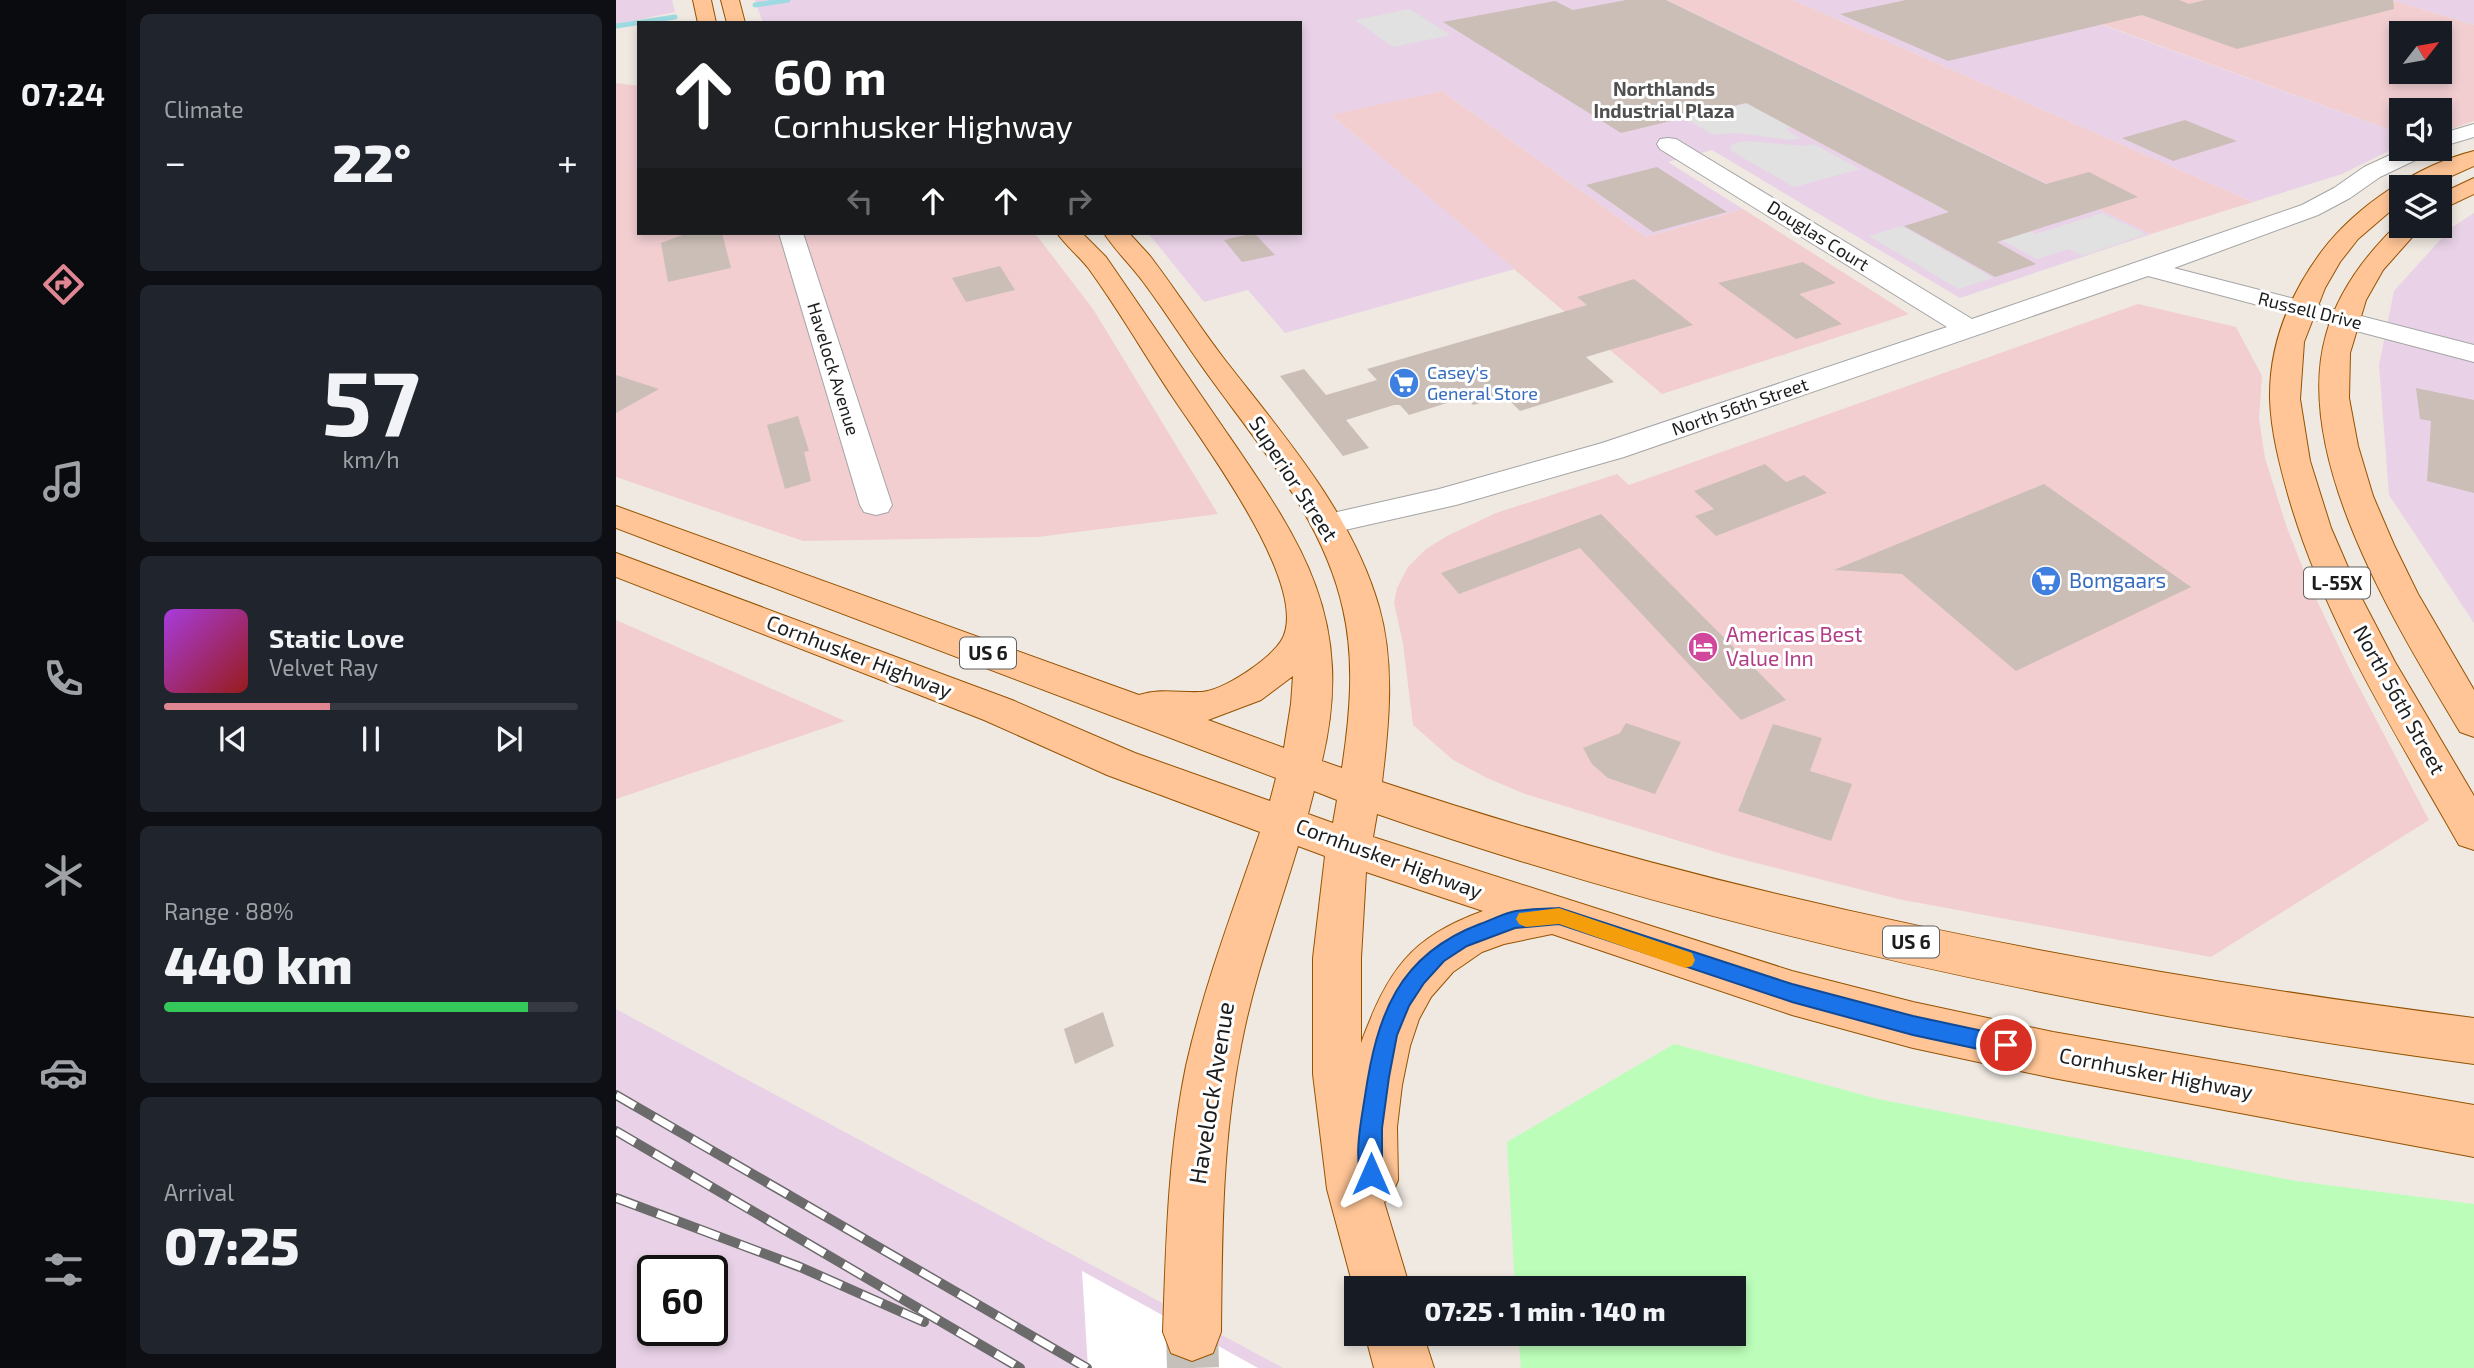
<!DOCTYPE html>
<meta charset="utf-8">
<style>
body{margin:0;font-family:"Exo 2",sans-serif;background:#20242c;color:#f1f3f6;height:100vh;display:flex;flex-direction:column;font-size:26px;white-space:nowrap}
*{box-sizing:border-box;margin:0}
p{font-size:23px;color:#9ea1a6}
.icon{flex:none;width:38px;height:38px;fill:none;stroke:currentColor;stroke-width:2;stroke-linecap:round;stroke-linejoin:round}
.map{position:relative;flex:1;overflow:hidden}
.sheet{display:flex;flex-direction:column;gap:14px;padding:14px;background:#0d0f14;width:490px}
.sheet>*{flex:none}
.banner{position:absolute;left:21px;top:21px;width:665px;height:214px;border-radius:0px;box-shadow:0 4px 10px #0003;background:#202124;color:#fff;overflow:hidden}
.needle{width:46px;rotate:59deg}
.buttons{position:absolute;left:1773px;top:21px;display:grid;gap:14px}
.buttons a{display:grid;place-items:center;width:63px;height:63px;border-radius:0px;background:#171b24;box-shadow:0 4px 10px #0003;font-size:35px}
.speed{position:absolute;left:21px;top:1255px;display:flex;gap:14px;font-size:35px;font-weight:700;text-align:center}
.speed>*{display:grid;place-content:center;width:91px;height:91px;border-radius:50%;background:#171b24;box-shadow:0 4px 10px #0003;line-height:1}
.speed .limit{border:4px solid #111;border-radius:10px;background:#fff;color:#111}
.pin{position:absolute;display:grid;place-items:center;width:60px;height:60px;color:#fff;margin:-30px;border:4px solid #fff;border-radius:50%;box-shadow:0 2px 7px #0007}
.me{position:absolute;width:77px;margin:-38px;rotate:0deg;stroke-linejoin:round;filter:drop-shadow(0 0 5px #0008)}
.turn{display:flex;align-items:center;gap:24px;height:147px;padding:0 21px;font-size:32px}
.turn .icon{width:91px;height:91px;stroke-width:2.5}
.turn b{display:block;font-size:49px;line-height:60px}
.lanes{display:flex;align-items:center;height:66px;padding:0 21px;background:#0003;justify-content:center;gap:35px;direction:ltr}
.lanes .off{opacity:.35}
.big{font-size:52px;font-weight:800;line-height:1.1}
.sheet .widget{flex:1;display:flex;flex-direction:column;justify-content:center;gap:10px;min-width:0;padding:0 24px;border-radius:10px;background:#20242c}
.sheet .dial{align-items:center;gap:0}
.dial b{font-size:91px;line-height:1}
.song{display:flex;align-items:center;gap:21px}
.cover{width:84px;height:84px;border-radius:10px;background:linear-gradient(135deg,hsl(280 70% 55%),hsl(0 70% 35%))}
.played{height:7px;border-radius:4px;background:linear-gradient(90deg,#df8692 40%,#363941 40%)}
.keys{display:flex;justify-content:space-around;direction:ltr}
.heat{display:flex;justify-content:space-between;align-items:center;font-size:38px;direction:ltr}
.charge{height:10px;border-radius:5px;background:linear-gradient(90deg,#34c759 88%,#363941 0)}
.trip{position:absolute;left:728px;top:1276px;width:402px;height:70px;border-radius:0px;background:#171b24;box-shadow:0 4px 10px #0003;font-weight:800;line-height:70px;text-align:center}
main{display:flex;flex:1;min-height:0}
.dock{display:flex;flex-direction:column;width:126px;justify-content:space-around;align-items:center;background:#090b0e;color:#9ea1a6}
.dock .icon{width:49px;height:49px}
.dock .selected{color:#df8692}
.dock b{font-size:32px;color:#f1f3f6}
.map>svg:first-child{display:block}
.commercial{fill:#f2ced1;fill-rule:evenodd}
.industrial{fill:#e9d2e7;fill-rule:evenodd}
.park{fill:#bcfeb9}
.parking{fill:#e1e1e1}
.pier{fill:#fff}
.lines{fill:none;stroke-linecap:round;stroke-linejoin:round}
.stream{stroke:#9ddae1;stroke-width:5}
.building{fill:#cbbeb7}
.major-tunnel{stroke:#c5c0ba;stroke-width:52;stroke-dasharray:52 26;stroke-linecap:butt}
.minor-casing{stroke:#a4a4a4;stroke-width:2}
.major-casing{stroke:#955200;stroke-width:2}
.minor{fill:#fff;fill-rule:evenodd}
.major{fill:#ffc596;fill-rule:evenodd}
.rail-casing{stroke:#6b6b6b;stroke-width:10}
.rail{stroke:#fff;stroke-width:7;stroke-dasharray:22;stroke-linecap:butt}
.route{fill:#1a73e8;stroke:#114b97;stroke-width:2}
.slow{fill:#f59e0b}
.labels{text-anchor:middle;stroke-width:6;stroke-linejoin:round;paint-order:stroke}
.far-street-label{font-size:18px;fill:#1d1d1d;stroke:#fff}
.far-shop-label{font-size:18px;fill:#366cbe;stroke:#fff;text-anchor:start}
.far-neighbourhood-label{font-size:19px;font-weight:bold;fill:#505050;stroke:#fff}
.shield{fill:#fff;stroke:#616161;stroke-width:2}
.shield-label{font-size:19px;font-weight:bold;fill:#1d1d1d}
.street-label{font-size:21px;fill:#1d1d1d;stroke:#fff}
.shop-label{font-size:21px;fill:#366cbe;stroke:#fff;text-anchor:start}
.hotel-label{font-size:21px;fill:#b23c85;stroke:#fff;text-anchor:start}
.near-street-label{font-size:24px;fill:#1d1d1d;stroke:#fff}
</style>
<main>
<nav class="dock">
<b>07:24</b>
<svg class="icon selected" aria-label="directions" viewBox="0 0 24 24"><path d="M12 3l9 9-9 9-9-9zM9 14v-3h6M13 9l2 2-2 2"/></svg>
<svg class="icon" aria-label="music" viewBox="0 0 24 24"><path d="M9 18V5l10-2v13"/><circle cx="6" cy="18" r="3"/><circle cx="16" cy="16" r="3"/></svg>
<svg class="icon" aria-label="phone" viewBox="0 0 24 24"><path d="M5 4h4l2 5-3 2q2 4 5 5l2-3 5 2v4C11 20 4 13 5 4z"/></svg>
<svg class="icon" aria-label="climate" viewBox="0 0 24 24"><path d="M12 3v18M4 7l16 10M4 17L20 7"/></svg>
<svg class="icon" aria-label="car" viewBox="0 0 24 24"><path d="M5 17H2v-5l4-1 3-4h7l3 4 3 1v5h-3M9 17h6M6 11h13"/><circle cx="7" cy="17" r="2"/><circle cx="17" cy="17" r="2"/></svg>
<svg class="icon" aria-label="filters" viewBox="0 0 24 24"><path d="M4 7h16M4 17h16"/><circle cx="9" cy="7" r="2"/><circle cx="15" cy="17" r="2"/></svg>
</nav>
<section class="sheet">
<div class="widget"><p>Climate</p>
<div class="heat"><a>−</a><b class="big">22°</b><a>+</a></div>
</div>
<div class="widget dial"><b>57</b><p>km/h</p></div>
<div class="widget">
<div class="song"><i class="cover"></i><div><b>Static Love</b><p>Velvet Ray</p></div></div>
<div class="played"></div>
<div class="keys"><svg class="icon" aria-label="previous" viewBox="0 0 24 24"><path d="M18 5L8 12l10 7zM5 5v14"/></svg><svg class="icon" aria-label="pause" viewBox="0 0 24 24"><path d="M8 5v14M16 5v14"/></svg><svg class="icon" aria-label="next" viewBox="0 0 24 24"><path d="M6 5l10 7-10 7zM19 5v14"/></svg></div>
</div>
<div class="widget"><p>Range · 88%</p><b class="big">440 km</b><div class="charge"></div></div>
<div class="widget"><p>Arrival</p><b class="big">07:25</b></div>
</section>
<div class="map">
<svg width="1858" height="1368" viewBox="0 0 1858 1368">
<rect width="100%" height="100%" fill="#efe9e1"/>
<g class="commercial">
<polygon points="1051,0 1177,0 1637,202 1535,234"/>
<path d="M 1442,0 L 1776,0 L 1858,25 L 1858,121 L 1824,133 L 1824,110 L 1785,110 L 1785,134 L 1428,3 ZM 1785,33 L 1824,33 L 1824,72 L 1785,72 Z"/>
<polygon points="0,83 23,86 23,233 415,233 421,236 477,309 602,514 422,537 187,541 0,477"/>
<polygon points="826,91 1030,237 1127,209 1293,314 1046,394 714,114"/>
<polygon points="1522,304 1620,327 1646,376 1643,419 1649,458 1670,525 1693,584 1733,668 1813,820 1595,957 1282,899 1109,855 909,794 871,778 837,760 797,725 787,644 778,603 781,588 792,567 810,549 831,536 880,513 1001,474 1013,485"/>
<polygon points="0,620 229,721 0,799"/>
</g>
<g class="industrial">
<polygon points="0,0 56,0 59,12 0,24"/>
<polygon points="139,0 1051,0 1535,234 1344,298 1096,150 1052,162 1127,209 1030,237 826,91 715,115 899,269 669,333 632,290 588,302 532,233 684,233 684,23 147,23"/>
<polygon points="1177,0 1442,0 1429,4 1785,134 1785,145 1726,174 1637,202"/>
<polygon points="1776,0 1858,0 1858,25"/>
<polygon points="1858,213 1858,623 1773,495 1763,365 1778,291 1835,228"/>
<path d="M 0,1009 L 667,1368 L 0,1368 ZM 37,1270 L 96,1270 L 96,1330 L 37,1330 Z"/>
</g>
<polygon class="park" points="1058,1044 1262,1099 1680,1181 1858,1204 1858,1368 905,1368 902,1334 1118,1334 1118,1288 899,1288 891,1142"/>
<g class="parking">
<polygon points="793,9 835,35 777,47 739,20"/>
<polygon points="1137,102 1182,126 1169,129 1184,138 1175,140 1120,133 1097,135 1069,118"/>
<polygon points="1130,141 1190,146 1198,144 1244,169 1178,187 1114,150 1115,144"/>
<polygon points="1343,191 1420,234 1486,213 1530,234 1467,256 1453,249 1421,259 1312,201"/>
<polygon points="1286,226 1377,278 1342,289 1253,236"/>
</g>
<polygon class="pier" points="466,1271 548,1316 642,1368 472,1368"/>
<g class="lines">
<g class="stream">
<polyline points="139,5 172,0"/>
<polyline points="0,26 59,17"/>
</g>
</g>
<g class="building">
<polygon points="1010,0 1050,0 1430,184 1473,172 1522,197 1381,242 1420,264 1379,277 1288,226 1333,212 1130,103 1005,133 827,22 939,1 957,10"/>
<polygon points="1290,0 1563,0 1573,4 1589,0 1777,0 1778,9 1621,49 1526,15 1332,61 1224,14"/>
<polygon points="1569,120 1621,141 1557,161 1506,138"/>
<polygon points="1041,167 1111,212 1037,232 970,185"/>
<polygon points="72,233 106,233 115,268 52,282 45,243"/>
<polygon points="638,233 659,255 626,262 608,240"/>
<polygon points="1187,262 1220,283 1183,294 1226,324 1180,339 1102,283"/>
<polygon points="384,266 399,290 350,302 336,278"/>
<polygon points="1018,279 1077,325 970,357 998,382 904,411 889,396 857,405 850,397 793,415 784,405 778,405 730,420 753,448 727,456 664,376 688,369 710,395 761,380 751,369 971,305 961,297"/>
<polygon points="0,375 43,389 0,413"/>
<polygon points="1800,388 1858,400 1858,493 1811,481 1815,421 1804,419"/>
<polygon points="182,416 193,451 188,452 195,481 169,489 151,425"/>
<polygon points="1149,464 1170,482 1188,475 1211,493 1100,536 1079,516 1098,509 1078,491"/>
<polygon points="1428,484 1575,587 1400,671 1286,574 1218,570"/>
<polygon points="985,514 1170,700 1125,720 964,548 843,594 825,573"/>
<polygon points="1010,723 1065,742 1039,794 992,778 976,764 967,748 1004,733"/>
<polygon points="1157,724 1206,738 1194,771 1236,784 1215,841 1122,811"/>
<polygon points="487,1012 498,1046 459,1064 448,1029"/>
</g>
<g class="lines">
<polyline class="major-tunnel" points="576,1332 577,1368"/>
<g class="minor-casing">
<g id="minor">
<polygon points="1858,124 1858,137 1824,147 1824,134"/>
<polygon points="1052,138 1060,139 1356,319 1686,205 1718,188 1748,167 1787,149 1815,149 1812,154 1764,177 1734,198 1702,215 1558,268 1858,345 1858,362 1532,276 1008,457 840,505 711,534 699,531 694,524 699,517 823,489 986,443 1331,327 1044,149 1041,144 1044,139"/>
<polygon points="163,233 187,233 276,505 272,512 260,515 248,512 244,505"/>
</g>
</g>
<g class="major-casing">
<g id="major">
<polygon points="77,0 95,0 100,23 82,23"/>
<polygon points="105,0 123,0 129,23 111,23"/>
<path d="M 1858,151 L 1858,166 L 1811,187 L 1785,187 L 1785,202 L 1742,239 L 1724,262 L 1709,288 L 1688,342 L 1684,399 L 1694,461 L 1715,528 L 1744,595 L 1779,662 L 1858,796 L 1858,850 L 1843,845 C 1780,734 1709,622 1673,498 C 1664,466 1655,432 1654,399 C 1653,345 1674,294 1706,251 C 1741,205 1802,165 1858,151 Z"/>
<polygon points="1858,178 1858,194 1824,210 1824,194"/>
<path d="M 1785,221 L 1785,226 L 1806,226 L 1767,270 L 1750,300 L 1734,353 L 1733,398 L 1742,446 L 1757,496 L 1778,545 L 1802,594 L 1858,690 L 1858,737 L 1844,732 C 1783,630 1675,458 1710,335 C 1722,290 1752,252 1785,221 Z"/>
<path d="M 441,233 L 466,233 L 490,257 C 528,312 566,368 604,423 C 682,537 741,615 706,761 L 726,768 C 734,716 739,661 727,609 C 708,522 646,449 595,379 C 573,349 553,317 531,287 C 518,268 500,252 488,233 L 513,233 L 534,256 C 560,290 583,326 609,360 C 668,436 736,513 763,607 C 779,663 773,725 766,782 C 1120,900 1488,971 1858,1018 L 1858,1064 C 1486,1014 1116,937 761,814 L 757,837 L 1176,971 L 1297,1002 L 1437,1032 L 1858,1105 L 1858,1157 L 1437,1078 L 1297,1048 L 1176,1015 L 936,934 L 888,944 L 866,952 L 837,972 L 815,997 L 803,1019 L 794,1046 L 786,1085 L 781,1127 L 782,1180 L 774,1199 L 768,1202 L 794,1288 L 740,1288 L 740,1297 L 711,1189 L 697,1074 L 697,958 L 709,856 L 682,846 C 662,913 638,977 625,1046 C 606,1141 606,1235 605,1332 L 597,1353 L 576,1361 L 555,1353 L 547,1332 C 550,1243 552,1154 570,1066 C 588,986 617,910 644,832 L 491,775 L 368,720 L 0,577 L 0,553 L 396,700 L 519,753 L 654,801 L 660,778 L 0,528 L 0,506 L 523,695 C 544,688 564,693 586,692 C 608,690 653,660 665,641 C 698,589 584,439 554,393 C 527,352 502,309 473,269 C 463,256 450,246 441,233 ZM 677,676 L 675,704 L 668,748 L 592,720 L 645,700 ZM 698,791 L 721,800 L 717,823 L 692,814 ZM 750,872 L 867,911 C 793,938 772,971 745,1043 L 745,958 Z"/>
<polygon points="749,1334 807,1334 818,1368 758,1368"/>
</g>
</g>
<use href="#minor" class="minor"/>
<use href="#major" class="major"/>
<g class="rail-casing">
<g id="rail">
<polyline points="0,1095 471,1368"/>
<polyline points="0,1131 404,1368"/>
<polyline points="0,1198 184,1267 308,1322"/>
</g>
</g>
<use href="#rail" class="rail"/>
</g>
<path class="route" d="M 943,908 L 1176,984 L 1297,1016 L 1390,1036 L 1398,1038 L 1401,1045 L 1398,1052 L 1390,1055 L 1297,1035 L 1176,1002 L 943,924 L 899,928 L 851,946 L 828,961 L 808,983 L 793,1006 L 781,1035 L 773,1077 L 766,1128 L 766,1174 L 763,1182 L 755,1185 L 747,1182 C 737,1158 745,1122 749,1096 C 761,1015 782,955 864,924 C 876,920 888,913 900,911 C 914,909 929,909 943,908 Z"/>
<polygon class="slow" points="943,908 1076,953 1079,960 1076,966 1069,968 943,924 910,927 903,924 900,919 903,913"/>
<defs>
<g id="supermarket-disc" transform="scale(1.575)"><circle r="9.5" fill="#3f7fe0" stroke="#fff"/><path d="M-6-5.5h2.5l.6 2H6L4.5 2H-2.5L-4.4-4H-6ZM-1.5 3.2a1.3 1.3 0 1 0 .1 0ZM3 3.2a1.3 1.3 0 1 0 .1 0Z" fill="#fff"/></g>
<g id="hotel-disc" transform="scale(1.575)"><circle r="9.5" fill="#d1479c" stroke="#fff"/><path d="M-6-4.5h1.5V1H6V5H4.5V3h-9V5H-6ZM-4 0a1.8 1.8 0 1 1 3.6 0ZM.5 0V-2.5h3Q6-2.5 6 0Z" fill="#fff"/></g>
</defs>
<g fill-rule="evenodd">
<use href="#supermarket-disc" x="788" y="383"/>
<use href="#supermarket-disc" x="1430" y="581"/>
<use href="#hotel-disc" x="1087" y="647"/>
</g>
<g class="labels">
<g class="far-street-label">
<text transform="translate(1202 236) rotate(32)" y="6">Douglas Court</text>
<text transform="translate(1694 311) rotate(14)" y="6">Russell Drive</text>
<text transform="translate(217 369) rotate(73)" y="6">Havelock Avenue</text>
<text transform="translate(1124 407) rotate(-19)" y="6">North 56th Street</text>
</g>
<g class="far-shop-label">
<text x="811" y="379">Casey's<tspan x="811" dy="21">General Store</tspan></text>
</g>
<g class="far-neighbourhood-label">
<text x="1048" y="96">Northlands<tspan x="1048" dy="22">Industrial Plaza</tspan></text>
</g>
<g class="shield">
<rect x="1688" y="567.5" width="66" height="31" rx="5"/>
<rect x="344" y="637.5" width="56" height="31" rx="5"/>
<rect x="1267" y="926.5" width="56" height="31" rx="5"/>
</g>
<g class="shield-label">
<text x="1721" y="590">L-55X</text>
<text x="372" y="660">US 6</text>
<text x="1295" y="949">US 6</text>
</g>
<g class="street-label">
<text transform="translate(677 479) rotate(57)" y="7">Superior Street</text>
<text transform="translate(243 657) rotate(21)" y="7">Cornhusker Highway</text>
<text transform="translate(1783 700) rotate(61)" y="7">North 56th Street</text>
<text transform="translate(773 859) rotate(20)" y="7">Cornhusker Highway</text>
<text transform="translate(1540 1074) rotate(11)" y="7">Cornhusker Highway</text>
</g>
<g class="shop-label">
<text x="1453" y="588">Bomgaars</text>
</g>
<g class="hotel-label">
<text x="1110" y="642">Americas Best<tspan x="1110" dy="24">Value Inn</tspan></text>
</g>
<g class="near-street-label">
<text transform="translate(596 1093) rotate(-81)" y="8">Havelock Avenue</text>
</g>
</g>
</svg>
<div class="buttons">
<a><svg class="needle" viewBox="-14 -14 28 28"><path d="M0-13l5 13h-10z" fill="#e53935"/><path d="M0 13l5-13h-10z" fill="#9ea1a6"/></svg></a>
<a><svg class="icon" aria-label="sound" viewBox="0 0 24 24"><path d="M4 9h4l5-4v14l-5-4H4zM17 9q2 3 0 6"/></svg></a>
<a><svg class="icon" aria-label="layers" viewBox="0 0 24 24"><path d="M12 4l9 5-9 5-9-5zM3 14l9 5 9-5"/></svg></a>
</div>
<div class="speed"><div class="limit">60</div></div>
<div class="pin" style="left:1390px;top:1045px;background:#d93025"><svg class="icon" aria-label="arrive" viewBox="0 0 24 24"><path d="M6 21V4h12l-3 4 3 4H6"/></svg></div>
<svg class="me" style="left:755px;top:1174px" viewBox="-20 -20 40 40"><path d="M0-17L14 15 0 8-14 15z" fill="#1a73e8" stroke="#fff" stroke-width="4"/></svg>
<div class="trip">07:25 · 1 min · 140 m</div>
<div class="banner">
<div class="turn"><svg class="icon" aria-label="ahead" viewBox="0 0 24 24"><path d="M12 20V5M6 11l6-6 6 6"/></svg><div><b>60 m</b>Cornhusker Highway</div></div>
<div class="lanes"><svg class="icon off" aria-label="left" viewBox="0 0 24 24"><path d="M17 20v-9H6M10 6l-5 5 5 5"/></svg><svg class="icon" aria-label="ahead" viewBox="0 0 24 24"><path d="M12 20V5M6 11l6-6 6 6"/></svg><svg class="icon" aria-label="ahead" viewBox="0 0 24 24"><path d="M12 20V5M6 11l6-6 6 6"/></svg><svg class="icon off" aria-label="right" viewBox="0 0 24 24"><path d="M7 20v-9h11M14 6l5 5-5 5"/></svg></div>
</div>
</div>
</main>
